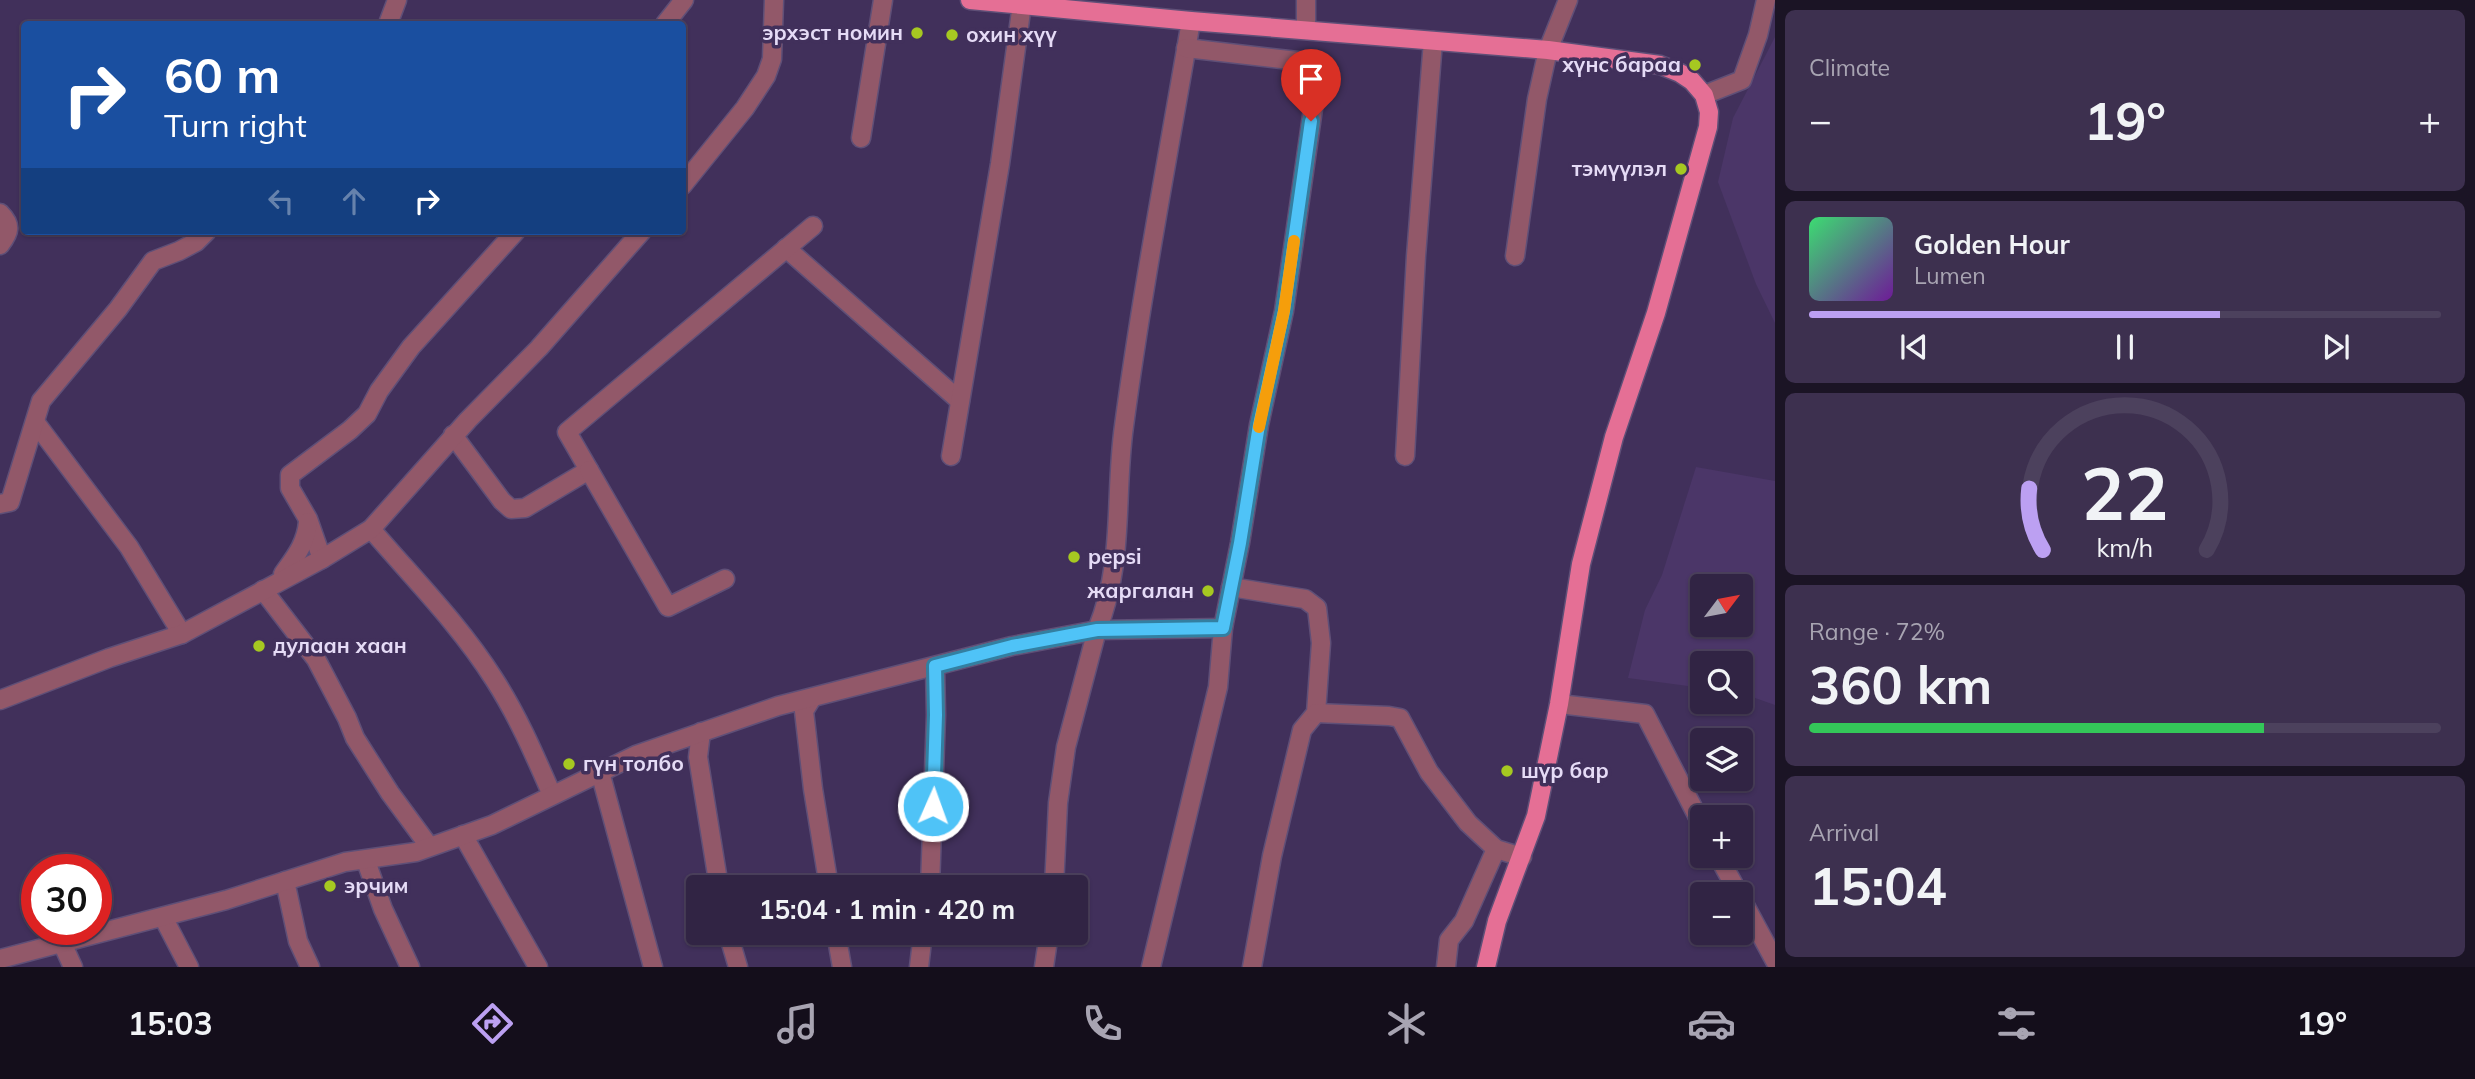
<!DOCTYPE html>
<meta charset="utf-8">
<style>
body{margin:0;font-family:Mulish,sans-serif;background:#3d304f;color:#f1f3f6;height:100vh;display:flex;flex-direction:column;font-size:26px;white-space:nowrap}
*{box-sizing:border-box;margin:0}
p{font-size:23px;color:#a8a4b2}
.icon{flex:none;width:38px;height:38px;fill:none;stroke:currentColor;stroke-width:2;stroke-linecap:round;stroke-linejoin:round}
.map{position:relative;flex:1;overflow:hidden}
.sheet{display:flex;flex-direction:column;gap:10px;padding:10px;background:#1b1425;width:700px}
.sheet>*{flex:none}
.hud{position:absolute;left:21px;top:21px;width:665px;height:214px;border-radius:7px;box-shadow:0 2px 5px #0004,0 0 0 2px #4c415d;background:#1a4fa0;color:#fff;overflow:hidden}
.needle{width:46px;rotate:58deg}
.controls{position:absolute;left:1690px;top:574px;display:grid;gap:14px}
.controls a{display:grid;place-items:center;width:63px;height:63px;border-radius:7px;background:#312444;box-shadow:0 2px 5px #0004,0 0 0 2px #4c415d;font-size:35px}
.speed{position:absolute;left:21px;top:854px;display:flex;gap:14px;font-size:35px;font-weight:700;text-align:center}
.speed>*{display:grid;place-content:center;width:91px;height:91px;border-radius:50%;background:#312444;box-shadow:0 2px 5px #0004,0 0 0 2px #4c415d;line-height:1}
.speed .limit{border:10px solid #d22;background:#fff;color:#111}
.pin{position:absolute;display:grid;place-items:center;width:60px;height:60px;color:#fff;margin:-72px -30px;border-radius:50% 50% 50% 0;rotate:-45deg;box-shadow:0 0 7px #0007}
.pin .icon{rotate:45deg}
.me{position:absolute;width:77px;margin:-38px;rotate:2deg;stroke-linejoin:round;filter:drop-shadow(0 0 5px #0008)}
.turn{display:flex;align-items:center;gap:24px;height:147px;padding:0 28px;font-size:32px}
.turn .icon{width:91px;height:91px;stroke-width:2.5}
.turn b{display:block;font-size:49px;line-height:60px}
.lanes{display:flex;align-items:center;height:66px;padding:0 28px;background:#0003;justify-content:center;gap:35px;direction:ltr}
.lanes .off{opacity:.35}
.big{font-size:52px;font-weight:700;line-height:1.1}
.sheet .widget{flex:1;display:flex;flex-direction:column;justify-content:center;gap:10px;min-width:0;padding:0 24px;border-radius:10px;background:#3d304f}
.sheet .dial{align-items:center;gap:0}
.dial svg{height:182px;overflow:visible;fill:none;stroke:#4c415d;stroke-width:7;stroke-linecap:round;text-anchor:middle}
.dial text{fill:#f1f3f6;stroke:none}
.song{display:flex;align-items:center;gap:21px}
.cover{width:84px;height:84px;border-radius:10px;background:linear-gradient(135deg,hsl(140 70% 55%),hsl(280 70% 35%))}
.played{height:7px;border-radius:4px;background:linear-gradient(90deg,#bca0f2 65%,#4c415d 65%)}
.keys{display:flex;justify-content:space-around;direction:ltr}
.heat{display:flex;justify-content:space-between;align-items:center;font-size:38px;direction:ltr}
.charge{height:10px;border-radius:5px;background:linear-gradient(90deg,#34c759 72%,#4c415d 0)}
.trip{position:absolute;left:686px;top:875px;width:402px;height:70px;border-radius:7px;background:#312444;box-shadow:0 2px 5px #0004,0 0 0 2px #4c415d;font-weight:700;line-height:70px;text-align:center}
.tabs{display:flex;height:112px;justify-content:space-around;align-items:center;background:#140e1b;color:#a8a4b2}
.tabs .icon{width:49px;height:49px}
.tabs .selected{color:#bca0f2}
.tabs b{font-size:32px;color:#f1f3f6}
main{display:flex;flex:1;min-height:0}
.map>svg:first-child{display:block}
.built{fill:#4b3668;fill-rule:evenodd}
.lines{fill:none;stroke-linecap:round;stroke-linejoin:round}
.minor-casing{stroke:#5f4f77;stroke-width:21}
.major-casing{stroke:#5f4f77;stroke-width:21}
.minor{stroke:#925869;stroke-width:18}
.major{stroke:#e56f95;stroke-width:18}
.route-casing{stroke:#337fa1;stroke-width:18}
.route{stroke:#4fc3f7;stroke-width:12}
.slow{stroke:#f59e0b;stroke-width:12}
.poi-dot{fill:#a6c821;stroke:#41305b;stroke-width:2.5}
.labels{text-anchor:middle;stroke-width:7;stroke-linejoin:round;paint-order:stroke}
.poi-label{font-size:21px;font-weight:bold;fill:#e5dbf6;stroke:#41305b;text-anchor:start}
</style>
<main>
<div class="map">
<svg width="1775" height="967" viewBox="0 0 1775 967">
<rect width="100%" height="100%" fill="#41305b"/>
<g class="built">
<polygon points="1775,37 1775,323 1756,284 1718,182 1733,118"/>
<path d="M 1696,467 L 1775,481 L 1775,705 L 1741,693 L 1741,663 L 1703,663 L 1703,688 L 1628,678 L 1645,610 L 1662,575 ZM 1703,586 L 1741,586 L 1741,625 L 1703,625 Z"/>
</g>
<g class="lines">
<g class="minor-casing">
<g id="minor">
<polyline points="388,24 397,0"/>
<polyline points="665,24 684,0"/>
<polyline points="1306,29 1306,0"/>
<polyline points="1704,95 1742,80 1758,35 1766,0"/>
<polyline points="861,138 883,0"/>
<polyline points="682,186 745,108 766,76 772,59 774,0"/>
<path d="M 0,213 C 12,225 10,232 0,245"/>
<polyline points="786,248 960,401"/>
<polyline points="1515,256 1537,99 1548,50 1568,0"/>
<polyline points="35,422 129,547 182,634"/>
<polyline points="453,435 502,501 511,509 525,508 589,470 567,432 813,226"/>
<polyline points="951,456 1000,164 1022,4"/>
<polyline points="1405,456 1416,256 1433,41"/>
<polyline points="589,470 668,607 725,579"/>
<polyline points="0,504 10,502 41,401 118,309 153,261 179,251 196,242 207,231"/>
<path d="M 371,529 C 413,578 459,624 494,679 C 518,716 535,756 552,795"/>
<polyline points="322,559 308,519 290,488 290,475 350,430 367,414 379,391 411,347 516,231"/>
<path d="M 283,574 C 295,557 306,544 308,522"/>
<polyline points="1231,587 1305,599 1317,608 1321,643 1316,713 1302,730 1272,856 1252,967"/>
<polyline points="263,590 316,659 347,718 355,738 390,793 429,846"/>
<polyline points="812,698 804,711 813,789 829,887"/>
<polyline points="0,700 109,658 182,634 322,559 371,529 468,420 539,348 642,231"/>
<polyline points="1559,704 1645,714 1703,827"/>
<polyline points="1316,713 1389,716 1400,718 1429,772 1468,823 1496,849 1522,857"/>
<polyline points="701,732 698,757 719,887"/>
<polyline points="600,772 653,967"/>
<polyline points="463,835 538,967"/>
<polyline points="1718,856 1739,894"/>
<polyline points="366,861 383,909 410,967"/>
<polyline points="285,881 298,941 310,967"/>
<polyline points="930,887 936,715 935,666"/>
<polyline points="1054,887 1058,803 1066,747 1097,630 1223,628"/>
<polyline points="1741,898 1775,961"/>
<polyline points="163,917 189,967"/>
<polyline points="728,933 738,967"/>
<polyline points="836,933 842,967"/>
<polyline points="62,943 73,967"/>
<path d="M 0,959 L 226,900 L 345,862 L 416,852 L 492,825 L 636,755 L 778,706 L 1012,646 L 1097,630 C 1125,561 1114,497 1124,426 C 1142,291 1168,156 1191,21"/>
<polyline points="919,967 923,933"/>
<polyline points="1044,967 1049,933"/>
<polyline points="1151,967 1218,687 1223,628 1240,543 1259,425 1284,311 1319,67 1315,63 1186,48"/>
<polyline points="1446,967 1449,940 1464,921 1496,849"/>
</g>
</g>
<g class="major-casing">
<polyline id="major" points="970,0 1191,21 1548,50 1660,65 1680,73 1692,81 1704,95 1709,112 1708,127 1656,313 1614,437 1581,564 1559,704 1536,816 1497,921 1486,967"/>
</g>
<use href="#minor" class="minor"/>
<use href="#major" class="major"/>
</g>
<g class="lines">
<g class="route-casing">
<polyline id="route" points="933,806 936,715 935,666 1012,646 1097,630 1223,628 1240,543 1259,425 1284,311 1311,121"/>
</g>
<use href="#route" class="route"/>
<polyline class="slow" points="1259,427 1284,311 1294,241"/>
</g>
<g class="poi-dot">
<circle cx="917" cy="33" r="7"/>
<circle cx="952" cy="35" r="7"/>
<circle cx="1695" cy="65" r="7"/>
<circle cx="1681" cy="169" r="7"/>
<circle cx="1074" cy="557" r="7"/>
<circle cx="1208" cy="591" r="7"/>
<circle cx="259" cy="646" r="7"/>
<circle cx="569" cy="764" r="7"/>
<circle cx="1507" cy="771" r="7"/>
<circle cx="330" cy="886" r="7"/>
</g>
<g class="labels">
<g class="poi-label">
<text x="903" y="40" text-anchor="end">эрхэст номин</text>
<text x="966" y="42">охин хүү</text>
<text x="1681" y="72" text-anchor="end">хүнс бараа</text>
<text x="1667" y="176" text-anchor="end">тэмүүлэл</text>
<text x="1088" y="564">pepsi</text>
<text x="1194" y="598" text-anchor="end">жаргалан</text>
<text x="273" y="653">дулаан хаан</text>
<text x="583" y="771">гүн толбо</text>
<text x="1521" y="778">шүр бар</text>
<text x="344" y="893">эрчим</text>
</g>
</g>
</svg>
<div class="controls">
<a><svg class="needle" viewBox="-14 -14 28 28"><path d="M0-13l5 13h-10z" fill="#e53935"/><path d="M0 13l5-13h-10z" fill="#a8a4b2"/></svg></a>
<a><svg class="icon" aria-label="search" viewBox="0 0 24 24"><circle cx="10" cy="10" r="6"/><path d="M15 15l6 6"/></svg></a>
<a><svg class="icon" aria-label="layers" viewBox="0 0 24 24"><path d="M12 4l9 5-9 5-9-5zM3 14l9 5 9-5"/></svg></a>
<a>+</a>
<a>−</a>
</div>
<div class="speed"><div class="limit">30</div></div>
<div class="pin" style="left:1311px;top:121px;background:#d93025"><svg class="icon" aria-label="arrive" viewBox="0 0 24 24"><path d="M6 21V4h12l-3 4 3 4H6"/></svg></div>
<svg class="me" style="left:933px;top:806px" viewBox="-20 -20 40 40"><circle r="17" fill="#4fc3f7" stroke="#fff" stroke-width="3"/><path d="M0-11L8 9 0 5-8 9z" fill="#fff"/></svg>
<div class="trip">15:04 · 1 min · 420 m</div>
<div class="hud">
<div class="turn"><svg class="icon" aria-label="right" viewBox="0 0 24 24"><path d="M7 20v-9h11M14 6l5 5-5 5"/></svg><div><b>60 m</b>Turn right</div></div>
<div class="lanes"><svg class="icon off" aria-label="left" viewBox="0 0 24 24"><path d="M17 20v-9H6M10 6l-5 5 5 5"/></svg><svg class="icon off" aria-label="ahead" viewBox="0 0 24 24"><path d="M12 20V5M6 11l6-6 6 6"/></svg><svg class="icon" aria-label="right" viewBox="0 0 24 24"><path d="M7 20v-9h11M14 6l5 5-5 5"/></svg></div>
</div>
</div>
<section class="sheet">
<div class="widget"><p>Climate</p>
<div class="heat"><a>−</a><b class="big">19°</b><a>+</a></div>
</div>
<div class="widget">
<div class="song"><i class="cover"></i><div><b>Golden Hour</b><p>Lumen</p></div></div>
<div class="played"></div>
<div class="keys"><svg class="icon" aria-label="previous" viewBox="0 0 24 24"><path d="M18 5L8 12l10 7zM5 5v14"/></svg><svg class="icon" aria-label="pause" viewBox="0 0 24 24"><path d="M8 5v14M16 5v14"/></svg><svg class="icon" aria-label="next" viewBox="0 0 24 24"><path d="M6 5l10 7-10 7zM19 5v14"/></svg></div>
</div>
<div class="widget dial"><svg viewBox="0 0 100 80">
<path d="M14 69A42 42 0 1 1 86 69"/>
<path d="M14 69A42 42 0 0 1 8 42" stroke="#bca0f2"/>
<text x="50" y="56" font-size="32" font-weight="700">22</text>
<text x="50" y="72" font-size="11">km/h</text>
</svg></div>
<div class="widget"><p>Range · 72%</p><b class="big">360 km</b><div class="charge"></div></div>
<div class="widget"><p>Arrival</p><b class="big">15:04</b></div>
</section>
</main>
<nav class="tabs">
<b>15:03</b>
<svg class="icon selected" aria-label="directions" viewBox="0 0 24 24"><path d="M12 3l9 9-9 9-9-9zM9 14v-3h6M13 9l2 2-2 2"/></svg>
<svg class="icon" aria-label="music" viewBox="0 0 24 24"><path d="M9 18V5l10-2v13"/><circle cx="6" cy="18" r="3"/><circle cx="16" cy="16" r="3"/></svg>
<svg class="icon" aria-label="phone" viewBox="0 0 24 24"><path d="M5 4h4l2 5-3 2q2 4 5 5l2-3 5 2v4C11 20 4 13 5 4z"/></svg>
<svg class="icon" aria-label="climate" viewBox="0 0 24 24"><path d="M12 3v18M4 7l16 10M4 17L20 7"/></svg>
<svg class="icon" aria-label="car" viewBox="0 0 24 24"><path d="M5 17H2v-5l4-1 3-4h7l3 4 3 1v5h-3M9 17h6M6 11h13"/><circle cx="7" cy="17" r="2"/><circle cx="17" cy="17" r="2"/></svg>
<svg class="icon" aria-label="filters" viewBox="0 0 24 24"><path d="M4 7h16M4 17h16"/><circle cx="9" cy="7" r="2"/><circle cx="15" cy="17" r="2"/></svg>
<b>19°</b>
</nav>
